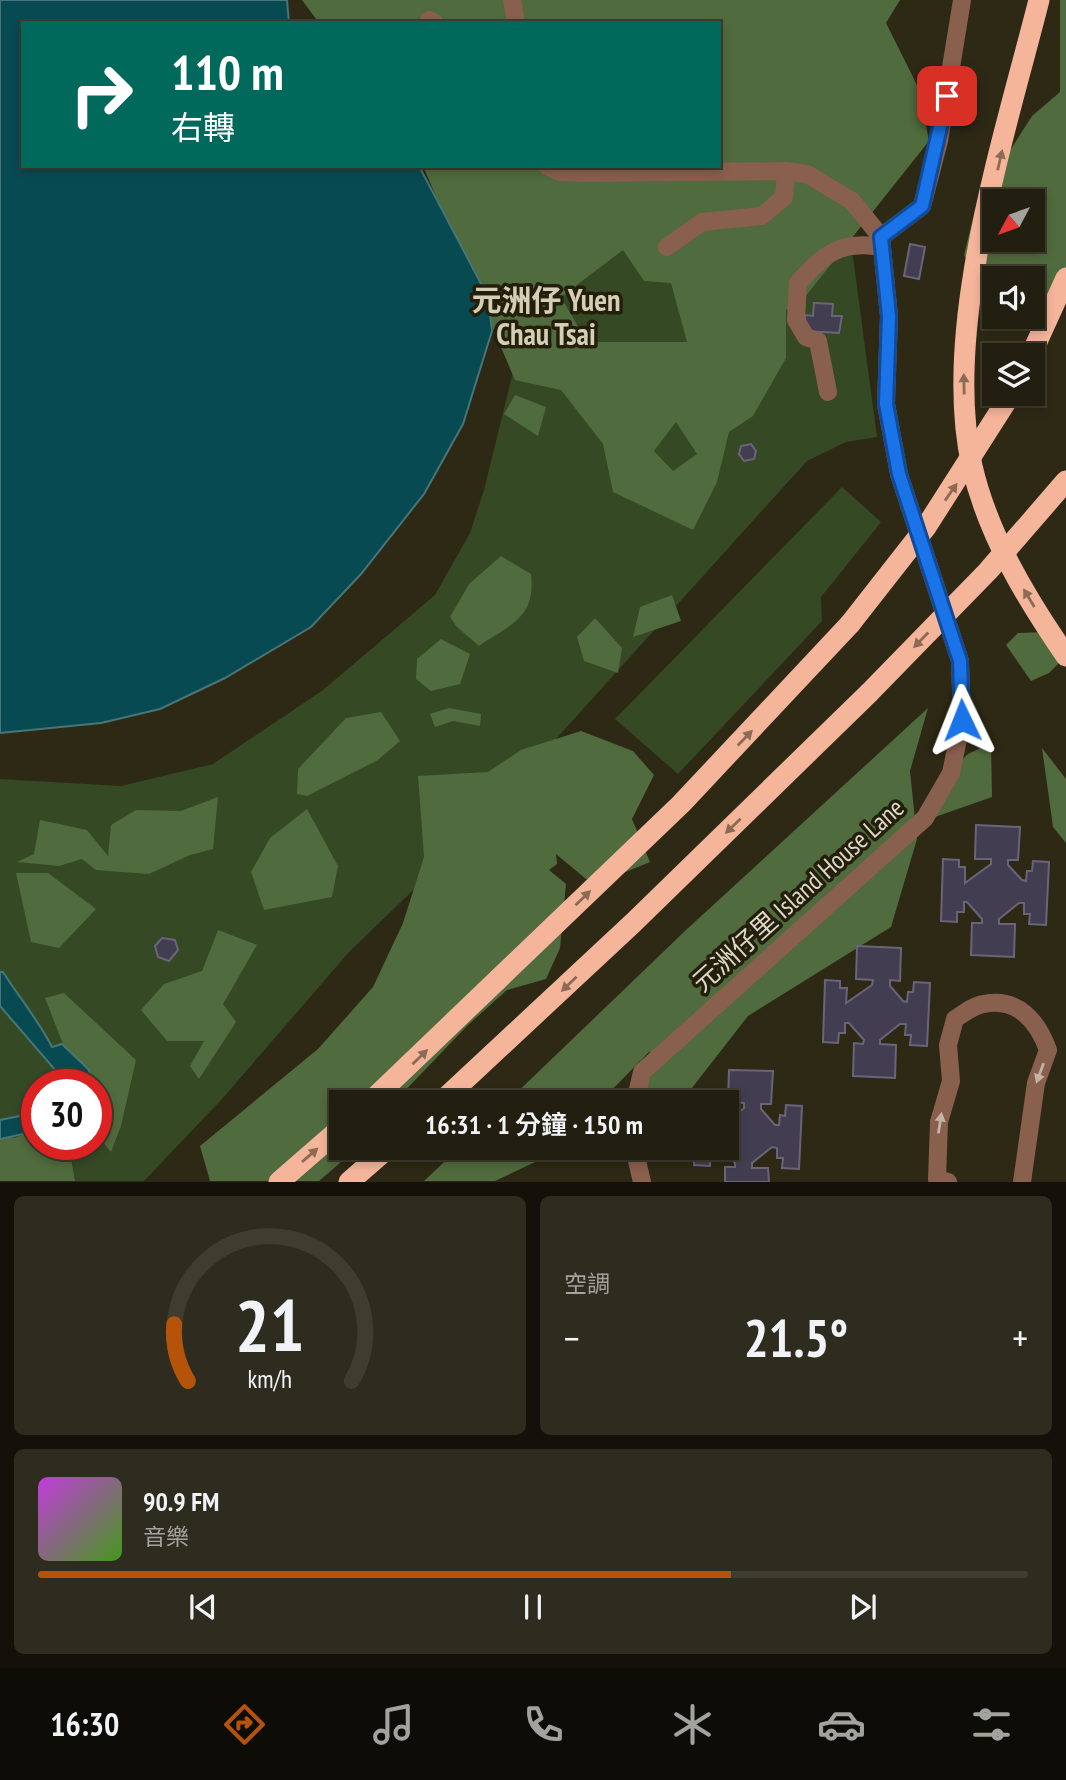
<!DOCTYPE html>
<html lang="zh-TW">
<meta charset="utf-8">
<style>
body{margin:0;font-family:"PT Sans Narrow","Noto Sans TC",sans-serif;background:#2e2c1e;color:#f1f3f6;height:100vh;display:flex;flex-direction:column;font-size:26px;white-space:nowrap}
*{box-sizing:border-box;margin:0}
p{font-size:23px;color:#a2a29f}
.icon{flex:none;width:38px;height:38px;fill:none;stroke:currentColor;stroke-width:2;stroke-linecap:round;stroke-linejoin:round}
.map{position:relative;height:1182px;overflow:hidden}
.drawer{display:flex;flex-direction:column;gap:14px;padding:14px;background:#131109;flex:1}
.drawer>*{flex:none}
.hud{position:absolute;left:21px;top:21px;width:700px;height:147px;border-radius:0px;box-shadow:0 4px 10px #0003,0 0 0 2px #3f3d30;background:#00695c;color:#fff;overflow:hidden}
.needle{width:46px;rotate:229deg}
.controls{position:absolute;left:982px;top:189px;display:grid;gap:14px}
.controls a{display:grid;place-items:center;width:63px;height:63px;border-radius:0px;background:#221f10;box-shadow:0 4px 10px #0003,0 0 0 2px #3f3d30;font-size:35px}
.speed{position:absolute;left:21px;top:1069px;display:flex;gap:14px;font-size:35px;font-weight:700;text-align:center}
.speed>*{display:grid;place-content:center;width:91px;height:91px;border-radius:50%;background:#221f10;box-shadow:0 4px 10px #0003,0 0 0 2px #3f3d30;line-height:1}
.speed .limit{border:10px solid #d22;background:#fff;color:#111}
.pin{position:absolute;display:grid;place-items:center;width:60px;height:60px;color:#fff;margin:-30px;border-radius:14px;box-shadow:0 4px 10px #0006}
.me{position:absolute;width:77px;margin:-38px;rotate:358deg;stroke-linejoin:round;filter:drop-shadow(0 0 5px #0008)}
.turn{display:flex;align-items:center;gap:24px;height:147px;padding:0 35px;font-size:32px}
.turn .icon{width:91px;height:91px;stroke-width:2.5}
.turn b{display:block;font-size:49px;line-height:60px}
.big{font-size:52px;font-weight:600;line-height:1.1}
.drawer .tile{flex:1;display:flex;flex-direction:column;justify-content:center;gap:10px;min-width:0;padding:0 24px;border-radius:10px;background:#2e2c1e}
.drawer .dial{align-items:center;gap:0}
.dial svg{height:182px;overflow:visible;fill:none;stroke:#3f3d30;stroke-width:7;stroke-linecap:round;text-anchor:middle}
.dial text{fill:#f1f3f6;stroke:none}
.song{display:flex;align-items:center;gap:21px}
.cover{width:84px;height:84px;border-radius:10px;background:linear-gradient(135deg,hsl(290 70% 55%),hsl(100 70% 35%))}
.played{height:7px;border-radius:4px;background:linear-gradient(90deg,#b45309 70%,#3f3d30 70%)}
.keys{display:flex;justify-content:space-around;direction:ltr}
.heat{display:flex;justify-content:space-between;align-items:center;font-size:38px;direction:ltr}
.drawer .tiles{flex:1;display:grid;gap:14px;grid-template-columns:1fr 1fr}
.tile:last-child{grid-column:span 2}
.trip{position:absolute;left:329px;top:1090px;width:410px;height:70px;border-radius:0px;background:#221f10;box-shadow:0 4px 10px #0003,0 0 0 2px #3f3d30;font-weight:600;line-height:70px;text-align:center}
.dock{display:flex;height:112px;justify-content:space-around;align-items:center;background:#0e0c06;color:#a2a29f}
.dock .icon{width:49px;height:49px}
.dock .active{color:#b45309}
.dock b{font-size:32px;color:#f1f3f6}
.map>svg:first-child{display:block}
.green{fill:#344924;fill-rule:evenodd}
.forest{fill:#506b3d;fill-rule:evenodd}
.water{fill:#084a52;stroke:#487577;stroke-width:2}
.building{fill:#433d51;stroke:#6a647a;stroke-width:2}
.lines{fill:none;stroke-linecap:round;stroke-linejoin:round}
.minor{stroke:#895f4e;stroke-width:18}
.highway{stroke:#f4b59b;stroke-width:21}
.highway-bridge{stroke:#f4b59b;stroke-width:21}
.oneway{fill:#8c6a53}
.oneway2{fill:#c3b4a6}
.route-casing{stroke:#114b97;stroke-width:18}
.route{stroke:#1a73e8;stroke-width:12}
.labels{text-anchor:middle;stroke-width:7;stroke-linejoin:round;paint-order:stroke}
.street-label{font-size:26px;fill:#dcd9cc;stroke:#241f0b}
.quarter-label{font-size:30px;font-weight:bold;fill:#d4ceb5;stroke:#241f0b}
</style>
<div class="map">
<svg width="1066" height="1182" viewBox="0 0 1066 1182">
<rect width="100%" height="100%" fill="#2e2915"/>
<g class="green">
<path d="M 834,212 L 853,257 L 877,437 L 846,442 L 807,461 L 463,842 L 349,952 L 223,1098 L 144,1181 L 0,1181 L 0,779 L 121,786 L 213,764 L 323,690 L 435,595 L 470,533 L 484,490 L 515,364 L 475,215 ZM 37,1085 L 96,1085 L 96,1144 L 37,1144 Z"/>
<polygon points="842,487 881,522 821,597 822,621 678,774 615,719"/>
</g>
<g class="forest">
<path d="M 302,0 L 900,0 L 886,23 L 919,89 L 929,141 L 805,297 L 786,310 L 786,358 L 753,416 L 729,432 L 717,482 L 693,530 L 613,492 L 603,444 L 561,390 L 515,380 L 423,166 L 719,166 L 719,23 L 319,23 ZM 623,250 L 644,281 L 671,283 L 687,342 L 587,342 L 561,297 ZM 676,422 L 697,454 L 673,471 L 654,451 Z"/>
<path d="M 1060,0 L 1066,0 L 1066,302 L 1028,330 L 1000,317 L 1032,317 L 1032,278 L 994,278 L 994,313 L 964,255 L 977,202 L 1032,116 L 1060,92 ZM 994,201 L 1032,201 L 1032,240 L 994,240 Z"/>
<polygon points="515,395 546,407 538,436 504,414"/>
<path d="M 501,556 L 531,574 C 536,618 511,624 479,646 L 457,627 L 450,617 L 469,584 Z"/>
<polygon points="672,595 681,621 633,637 640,607"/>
<polygon points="595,618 622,648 618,673 584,661 577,637"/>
<polygon points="1046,632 1065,657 1049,673 1031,681 1006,645 1018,633"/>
<polygon points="441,639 470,654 460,684 431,691 416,679 417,659"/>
<polygon points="449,708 481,714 480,726 453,721 435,727 430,714"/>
<polygon points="928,708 910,771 917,839 891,927 748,1016 681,1102 642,1102 650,1051 600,1102 507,1102 686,930"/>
<polygon points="381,712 400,741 378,760 307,796 297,794 298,769 346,718"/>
<polygon points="581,731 633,751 654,775 632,819 650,862 606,880 586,879 556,854 557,864 549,870 566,884 560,948 546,979 507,990 468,1025 394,1102 341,1102 344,1148 340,1163 319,1181 210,1181 200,1146 318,1049 373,987 403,923 424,857 418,776 488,772 521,750"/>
<polygon points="991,743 992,797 935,817 936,784 968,754"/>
<polygon points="1042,748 1066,779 1066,843 1053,827"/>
<polygon points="218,797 213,849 190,855 149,874 96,870 82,859 59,866 17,862 34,854 40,820 87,830 108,856 111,825 136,810 181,811"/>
<polygon points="307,809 338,866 332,897 264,910 251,872 270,838"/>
<polygon points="16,873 48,873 96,909 59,948 31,942"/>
<polygon points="218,930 257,945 223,1004 236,1022 199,1079 190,1066 204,1041 167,1041 141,1010 164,984 202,971"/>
<polygon points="64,993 136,1060 121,1126 111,1152 99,1137 100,1121 96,1124 96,1096 102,1092 103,1084 70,1062 45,998"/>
<polygon points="37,1128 37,1144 72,1145 69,1148 75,1181 0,1181 0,1134 15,1138"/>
<polygon points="459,1148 557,1148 550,1155 495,1181 424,1181"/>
</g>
<g class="water">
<polygon points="0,0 287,0 289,23 23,23 23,166 419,166 488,297 492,331 463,424 424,494 361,574 311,627 225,678 160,709 101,723 0,733"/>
<path d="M 0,972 L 3,972 C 19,997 39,1021 52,1047 L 62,1044 L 89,1070 L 92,1085 L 61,1085 L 63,1079 L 0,1006 Z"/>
<polygon points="37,1097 37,1131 0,1139 0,1120 19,1116"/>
</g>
<g class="building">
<polygon points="910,244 925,247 919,279 904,276"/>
<polygon points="814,303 833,304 832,316 842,316 839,333 805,331 805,315 813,316"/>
<polygon points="751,444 756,451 754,459 744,461 739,454 741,446"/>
<polygon points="976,825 1020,827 1018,860 1008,860 1008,865 1022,880 1026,881 1027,871 1032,871 1033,861 1049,862 1046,925 1029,924 1030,914 1024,914 1024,903 1019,903 999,919 999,924 1015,924 1014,957 971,955 972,923 982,923 982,919 967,902 964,902 964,912 957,912 957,922 941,921 943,859 959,860 959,867 965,867 965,883 991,864 991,859 975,859"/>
<polygon points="162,938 175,940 178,950 169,961 158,957 155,946"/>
<polygon points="857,946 901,948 900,981 890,980 890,986 903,1001 907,1002 908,992 913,992 914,982 930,983 927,1046 910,1045 911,1035 905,1035 906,1024 900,1024 880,1040 880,1044 896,1045 895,1078 853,1076 854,1043 863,1044 864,1040 849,1023 845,1023 845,1033 839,1033 838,1043 823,1042 825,980 840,981 840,988 847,988 846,1003 872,985 873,980 856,979"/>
<polygon points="729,1070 773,1071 771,1104 761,1104 761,1109 775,1125 779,1125 780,1115 785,1116 786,1105 802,1106 799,1169 782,1168 783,1158 777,1158 777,1148 772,1147 752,1163 752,1168 768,1168 769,1182 725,1182 725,1167 735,1167 735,1163 722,1148 726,1148 726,1123 744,1108 744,1103 728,1102"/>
<polygon points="695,1148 717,1148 717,1156 710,1156 710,1166 694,1165"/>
</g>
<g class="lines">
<g class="minor">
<polyline points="512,0 516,23"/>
<polyline points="429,20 435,23"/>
<polyline points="547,166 560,172 587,173 786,171 807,174 852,201 881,237 889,316 886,404 899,474 960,661 962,720 951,773 925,818 642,1072 635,1102"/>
<polyline points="881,237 922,206 939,141 962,0"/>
<polyline points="667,247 702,222 762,216 784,197 786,171"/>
<path d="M 828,392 L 818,341 L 806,337 L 796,320 L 798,283 C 824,254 840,240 882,247"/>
<polyline points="634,1148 642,1182"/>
<path d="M 948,1182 L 937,1179 L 939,1122 L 951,1081 L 948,1045 L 955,1019 C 963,1014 974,1005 984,1004 C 1018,997 1038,1022 1048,1050 L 1036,1083 L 1022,1182"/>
</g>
<g class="highway">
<path d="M 1039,0 C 1005,135 941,329 972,466 C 988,535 1026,598 1066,656"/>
<polyline points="1031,355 1066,278"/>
<polyline points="370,1102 681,804 850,624"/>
<polyline points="441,1102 633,923 869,693"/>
<polyline points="279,1182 341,1128"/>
<polyline points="349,1182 388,1148"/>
</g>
<g class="highway-bridge">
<polyline points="850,624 926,527 1011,394"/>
<polyline points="869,693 988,571 1066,481"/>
</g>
</g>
<defs><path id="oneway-solid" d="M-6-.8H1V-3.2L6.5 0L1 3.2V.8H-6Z" transform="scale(1.75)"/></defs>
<g class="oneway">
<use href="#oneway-solid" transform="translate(1000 160) rotate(-77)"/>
<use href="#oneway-solid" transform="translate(964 384) rotate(-91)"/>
<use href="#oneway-solid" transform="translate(951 492) rotate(-55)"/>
<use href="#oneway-solid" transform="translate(1029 598) rotate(-121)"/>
<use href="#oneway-solid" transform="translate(921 640) rotate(134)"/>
<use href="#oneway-solid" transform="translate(745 738) rotate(-46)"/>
<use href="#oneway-solid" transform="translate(733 826) rotate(136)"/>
<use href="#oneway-solid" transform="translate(583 898) rotate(-44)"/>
<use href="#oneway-solid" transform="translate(569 984) rotate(136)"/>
<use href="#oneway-solid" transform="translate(420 1057) rotate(-44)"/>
<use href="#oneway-solid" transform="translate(310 1155) rotate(-41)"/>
</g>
<g class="oneway2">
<use href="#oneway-solid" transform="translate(1040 1073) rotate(110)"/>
<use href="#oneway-solid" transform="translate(940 1123) rotate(-81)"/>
</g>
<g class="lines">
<g class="route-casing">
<polyline id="route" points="947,96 922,206 881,237 889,316 886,404 899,474 960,661 962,720"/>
</g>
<use href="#route" class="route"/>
</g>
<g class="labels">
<g class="street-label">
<text transform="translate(798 895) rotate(-42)" y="9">元洲仔里 Island House Lane</text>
</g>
<g class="quarter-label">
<text x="546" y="311">元洲仔 Yuen<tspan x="546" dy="34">Chau Tsai</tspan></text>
</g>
</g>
</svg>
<div class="controls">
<a><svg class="needle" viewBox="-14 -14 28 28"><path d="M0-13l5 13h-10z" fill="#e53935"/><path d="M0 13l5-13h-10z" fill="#a2a29f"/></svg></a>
<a><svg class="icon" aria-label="sound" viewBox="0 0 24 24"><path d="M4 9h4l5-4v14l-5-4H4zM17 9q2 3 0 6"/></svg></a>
<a><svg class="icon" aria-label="layers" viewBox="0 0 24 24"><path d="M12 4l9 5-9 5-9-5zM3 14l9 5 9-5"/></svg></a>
</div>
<div class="speed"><div class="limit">30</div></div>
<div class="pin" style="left:947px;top:96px;background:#d93025"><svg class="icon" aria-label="arrive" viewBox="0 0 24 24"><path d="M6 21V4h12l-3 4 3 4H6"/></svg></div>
<svg class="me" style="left:962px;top:720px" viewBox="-20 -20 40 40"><path d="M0-17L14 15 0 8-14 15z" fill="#1a73e8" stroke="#fff" stroke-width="4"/></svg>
<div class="trip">16:31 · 1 分鐘 · 150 m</div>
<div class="hud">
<div class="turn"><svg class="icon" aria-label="right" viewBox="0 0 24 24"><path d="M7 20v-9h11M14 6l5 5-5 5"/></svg><div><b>110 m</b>右轉</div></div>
</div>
</div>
<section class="drawer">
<div class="tiles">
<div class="tile dial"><svg viewBox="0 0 100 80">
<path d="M14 69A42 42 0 1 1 86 69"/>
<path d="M14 69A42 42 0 0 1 8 44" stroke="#b45309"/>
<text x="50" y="56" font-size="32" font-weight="700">21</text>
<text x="50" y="72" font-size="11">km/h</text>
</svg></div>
<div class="tile"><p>空調</p>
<div class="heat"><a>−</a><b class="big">21.5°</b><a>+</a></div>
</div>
<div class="tile">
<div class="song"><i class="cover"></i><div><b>90.9 FM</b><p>音樂</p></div></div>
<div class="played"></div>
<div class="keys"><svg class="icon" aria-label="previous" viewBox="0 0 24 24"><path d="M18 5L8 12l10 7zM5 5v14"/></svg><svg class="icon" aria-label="pause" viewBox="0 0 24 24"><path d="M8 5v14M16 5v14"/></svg><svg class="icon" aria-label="next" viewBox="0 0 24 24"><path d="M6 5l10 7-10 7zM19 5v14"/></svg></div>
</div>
</div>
</section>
<nav class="dock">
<b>16:30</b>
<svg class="icon active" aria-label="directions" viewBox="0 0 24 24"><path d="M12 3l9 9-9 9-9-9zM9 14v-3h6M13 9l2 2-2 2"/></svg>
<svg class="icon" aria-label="music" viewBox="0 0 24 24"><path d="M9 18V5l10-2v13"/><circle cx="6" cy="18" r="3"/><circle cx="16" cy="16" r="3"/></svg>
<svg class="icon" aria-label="phone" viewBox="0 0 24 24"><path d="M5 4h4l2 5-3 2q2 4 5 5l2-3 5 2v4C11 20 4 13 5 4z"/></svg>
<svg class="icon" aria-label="climate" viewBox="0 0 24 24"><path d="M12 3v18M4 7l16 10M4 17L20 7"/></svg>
<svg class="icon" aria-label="car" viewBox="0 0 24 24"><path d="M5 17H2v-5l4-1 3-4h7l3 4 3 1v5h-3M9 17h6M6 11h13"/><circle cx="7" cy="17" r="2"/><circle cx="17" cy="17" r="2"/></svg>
<svg class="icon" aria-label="filters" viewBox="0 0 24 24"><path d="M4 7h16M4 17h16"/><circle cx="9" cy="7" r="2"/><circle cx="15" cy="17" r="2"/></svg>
</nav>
